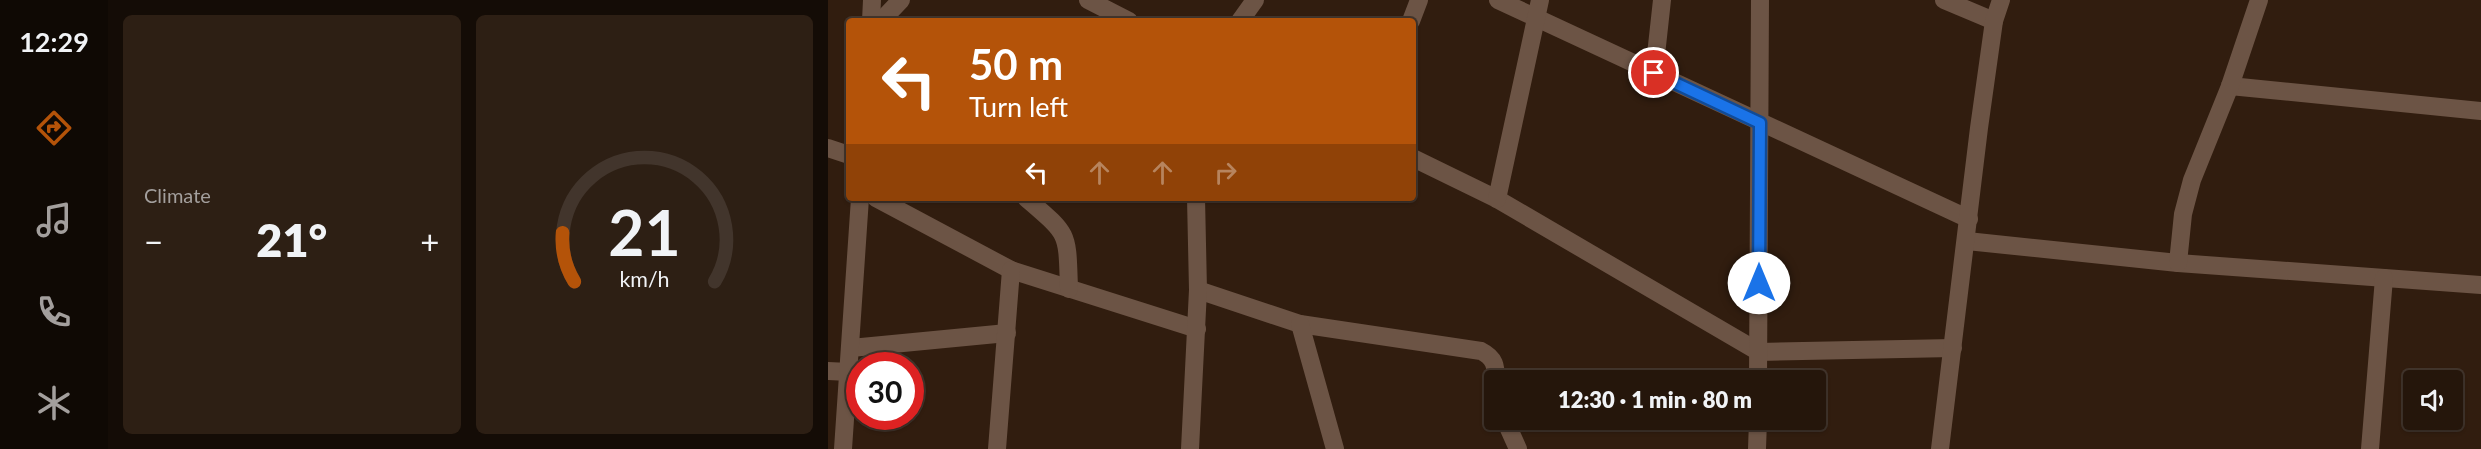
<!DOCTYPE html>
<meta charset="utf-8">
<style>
body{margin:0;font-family:Lato,sans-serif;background:#2d1f14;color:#f1f3f6;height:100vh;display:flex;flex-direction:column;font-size:22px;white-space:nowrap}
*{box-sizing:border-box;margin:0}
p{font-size:20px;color:#a39f9d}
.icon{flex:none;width:33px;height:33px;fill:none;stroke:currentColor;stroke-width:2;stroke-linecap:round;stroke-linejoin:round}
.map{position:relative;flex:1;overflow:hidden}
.drawer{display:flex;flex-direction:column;gap:15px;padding:15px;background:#140c06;width:720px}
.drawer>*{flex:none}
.banner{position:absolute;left:18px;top:18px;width:570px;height:183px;border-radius:6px;box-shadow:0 2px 4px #0004,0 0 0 2px #42352c;background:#b45309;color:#fff;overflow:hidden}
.fabs{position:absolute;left:1575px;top:370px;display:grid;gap:12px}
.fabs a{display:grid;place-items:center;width:60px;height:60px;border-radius:6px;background:#25160b;box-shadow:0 2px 4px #0004,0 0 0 2px #42352c;font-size:30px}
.speed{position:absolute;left:18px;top:352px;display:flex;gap:12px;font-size:30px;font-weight:700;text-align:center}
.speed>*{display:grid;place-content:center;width:78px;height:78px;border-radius:50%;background:#25160b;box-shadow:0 2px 4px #0004,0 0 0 2px #42352c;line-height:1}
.speed .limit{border:9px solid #d22;background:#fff;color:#111}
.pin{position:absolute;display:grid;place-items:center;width:51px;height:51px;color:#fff;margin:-26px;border:3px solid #fff;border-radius:50%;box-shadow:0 2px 6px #0007}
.me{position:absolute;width:66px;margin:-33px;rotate:0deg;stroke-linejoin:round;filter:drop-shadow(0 0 4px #0008)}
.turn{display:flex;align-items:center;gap:21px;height:126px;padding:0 24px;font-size:27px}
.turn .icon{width:78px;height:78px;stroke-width:2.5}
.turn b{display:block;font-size:42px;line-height:51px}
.lanes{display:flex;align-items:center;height:57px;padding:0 24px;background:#0003;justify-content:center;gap:30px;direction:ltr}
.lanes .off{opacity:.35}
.big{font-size:45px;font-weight:800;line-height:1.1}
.drawer .tile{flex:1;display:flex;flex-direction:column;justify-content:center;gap:9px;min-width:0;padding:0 21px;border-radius:9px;background:#2d1f14}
.drawer .dial{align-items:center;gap:0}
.dial svg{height:156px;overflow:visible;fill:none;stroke:#42352c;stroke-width:7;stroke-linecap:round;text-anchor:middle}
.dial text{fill:#f1f3f6;stroke:none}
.heat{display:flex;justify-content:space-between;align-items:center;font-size:33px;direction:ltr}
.drawer .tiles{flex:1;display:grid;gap:15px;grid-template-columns:repeat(2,1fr)}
.trip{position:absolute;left:656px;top:370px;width:342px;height:60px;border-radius:6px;background:#25160b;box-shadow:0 2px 4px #0004,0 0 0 2px #42352c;font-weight:800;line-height:60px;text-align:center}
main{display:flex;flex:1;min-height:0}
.tabs{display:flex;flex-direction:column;width:108px;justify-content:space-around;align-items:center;background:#0f0904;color:#a39f9d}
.tabs .icon{width:42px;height:42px}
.tabs .selected{color:#b45309}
.tabs b{font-size:27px;color:#f1f3f6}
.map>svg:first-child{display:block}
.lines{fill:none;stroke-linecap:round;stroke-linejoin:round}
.minor{stroke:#6c5445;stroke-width:18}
.route-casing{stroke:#114b97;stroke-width:15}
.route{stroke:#1a73e8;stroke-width:10}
</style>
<main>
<nav class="tabs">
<b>12:29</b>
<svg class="icon selected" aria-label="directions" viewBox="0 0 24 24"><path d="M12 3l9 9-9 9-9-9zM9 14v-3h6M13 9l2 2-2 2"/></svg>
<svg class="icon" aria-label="music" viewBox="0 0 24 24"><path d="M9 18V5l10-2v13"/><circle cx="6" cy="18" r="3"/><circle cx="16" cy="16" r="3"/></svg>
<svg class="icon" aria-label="phone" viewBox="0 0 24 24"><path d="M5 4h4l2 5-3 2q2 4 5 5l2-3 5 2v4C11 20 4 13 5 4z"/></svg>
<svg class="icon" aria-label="climate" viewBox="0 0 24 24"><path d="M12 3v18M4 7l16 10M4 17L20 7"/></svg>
</nav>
<section class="drawer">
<div class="tiles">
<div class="tile"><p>Climate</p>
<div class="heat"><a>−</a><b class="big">21°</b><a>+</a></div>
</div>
<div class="tile dial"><svg viewBox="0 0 100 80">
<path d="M14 69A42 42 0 1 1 86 69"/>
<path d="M14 69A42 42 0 0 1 8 44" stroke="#b45309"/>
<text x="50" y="56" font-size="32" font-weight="700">21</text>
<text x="50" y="72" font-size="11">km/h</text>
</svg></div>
</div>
</section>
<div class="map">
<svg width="1653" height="449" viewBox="0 0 1653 449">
<rect width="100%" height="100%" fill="#311d0f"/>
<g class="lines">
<g class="minor">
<polyline points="260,0 301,21"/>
<polyline points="670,0 1141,219"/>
<polyline points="1116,0 1166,21"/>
<polyline points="43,21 44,0"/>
<polyline points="53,21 73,0"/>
<polyline points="412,21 427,0"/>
<polyline points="583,21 591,0"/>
<polyline points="826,73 834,0"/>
<polyline points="1402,86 1653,111"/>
<polyline points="0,148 21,155"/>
<polyline points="585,158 669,199 931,352 1125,348"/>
<polyline points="48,198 183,270 369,329"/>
<path d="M 198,198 C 242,236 239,231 241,289"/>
<polyline points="669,199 712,0"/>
<polyline points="1139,241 1350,263 1653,285"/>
<polyline points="1350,263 1355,214 1364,180 1402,86 1431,0"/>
<path d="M 370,290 L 472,324 L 653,351 C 667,358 668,366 668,381"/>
<polyline points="472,324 507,449"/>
<polyline points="23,348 179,333"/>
<polyline points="0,371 21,372"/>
<polyline points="930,381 932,0"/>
<polyline points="677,420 690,449"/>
<polyline points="15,449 32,198"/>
<polyline points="169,449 183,270"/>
<polyline points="362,449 370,290 368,198"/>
<polyline points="929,449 930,420"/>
<polyline points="1112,449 1151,128 1166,21 1173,0"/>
<polyline points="1542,449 1556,278"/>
</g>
</g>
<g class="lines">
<g class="route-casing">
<polyline id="route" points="826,73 932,123 931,283"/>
</g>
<use href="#route" class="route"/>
</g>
</svg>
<div class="fabs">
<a><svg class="icon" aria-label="sound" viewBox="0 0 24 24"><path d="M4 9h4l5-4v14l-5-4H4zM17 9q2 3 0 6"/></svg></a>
</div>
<div class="speed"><div class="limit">30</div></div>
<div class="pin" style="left:826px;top:73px;background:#d93025"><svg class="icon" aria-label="arrive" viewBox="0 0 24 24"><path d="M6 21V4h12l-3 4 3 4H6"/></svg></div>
<svg class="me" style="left:931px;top:283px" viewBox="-20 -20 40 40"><circle r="19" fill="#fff"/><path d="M0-13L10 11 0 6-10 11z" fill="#1a73e8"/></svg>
<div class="trip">12:30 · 1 min · 80 m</div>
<div class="banner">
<div class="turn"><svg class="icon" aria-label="left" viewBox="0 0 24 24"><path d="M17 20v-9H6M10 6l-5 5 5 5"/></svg><div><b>50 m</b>Turn left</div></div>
<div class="lanes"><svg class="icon" aria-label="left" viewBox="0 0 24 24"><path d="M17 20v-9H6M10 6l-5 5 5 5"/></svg><svg class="icon off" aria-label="ahead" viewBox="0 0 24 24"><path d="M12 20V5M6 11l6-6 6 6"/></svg><svg class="icon off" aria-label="ahead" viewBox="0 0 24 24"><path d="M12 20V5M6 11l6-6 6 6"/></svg><svg class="icon off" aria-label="right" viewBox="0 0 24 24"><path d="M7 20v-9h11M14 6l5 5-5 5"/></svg></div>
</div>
</div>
</main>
